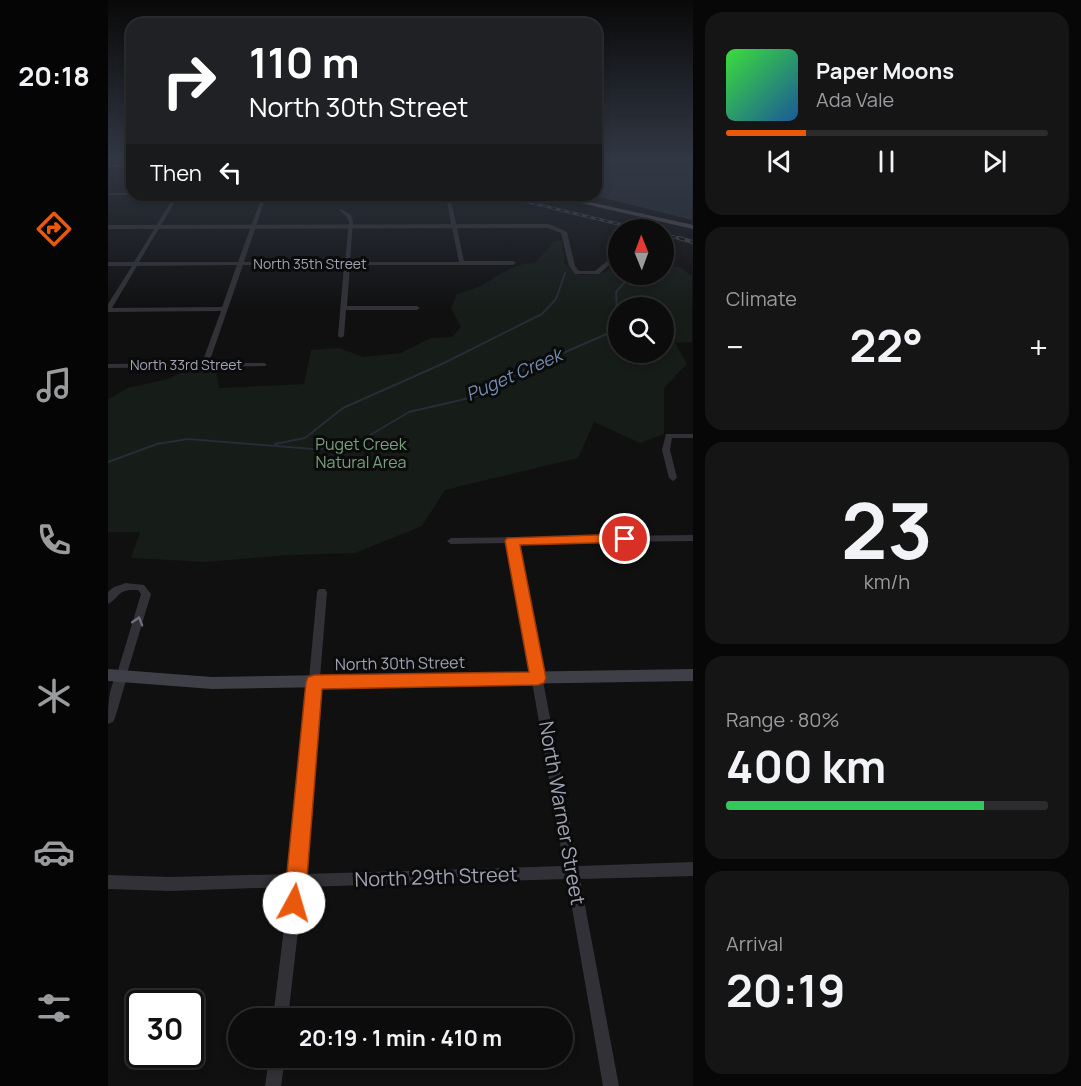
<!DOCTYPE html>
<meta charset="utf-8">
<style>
body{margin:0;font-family:Manrope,sans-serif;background:#151516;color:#f1f3f6;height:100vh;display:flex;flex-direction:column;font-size:22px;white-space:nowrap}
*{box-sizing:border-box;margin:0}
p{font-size:20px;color:#9a9b9d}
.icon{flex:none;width:33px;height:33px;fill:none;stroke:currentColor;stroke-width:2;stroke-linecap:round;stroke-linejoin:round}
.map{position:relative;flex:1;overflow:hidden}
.side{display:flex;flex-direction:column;gap:12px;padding:12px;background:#070707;width:388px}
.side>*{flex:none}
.hud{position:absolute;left:18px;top:18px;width:476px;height:183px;border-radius:18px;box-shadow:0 3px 9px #0003,0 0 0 2px #2c2c2e;background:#202124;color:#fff;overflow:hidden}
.needle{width:39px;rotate:359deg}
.buttons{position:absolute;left:500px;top:219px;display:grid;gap:12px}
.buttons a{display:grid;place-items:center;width:66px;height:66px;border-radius:50%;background:#0c0c0d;box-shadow:0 3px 9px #0003,0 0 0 2px #2c2c2e;font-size:30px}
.speed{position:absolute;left:18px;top:990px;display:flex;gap:12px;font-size:30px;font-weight:700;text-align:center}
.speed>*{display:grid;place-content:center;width:78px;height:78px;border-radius:50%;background:#0c0c0d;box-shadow:0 3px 9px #0003,0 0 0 2px #2c2c2e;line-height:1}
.speed .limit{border:3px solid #111;border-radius:9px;background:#fff;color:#111}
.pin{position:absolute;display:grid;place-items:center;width:51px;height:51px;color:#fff;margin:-26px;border:3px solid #fff;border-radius:50%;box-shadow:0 2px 6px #0007}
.me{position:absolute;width:66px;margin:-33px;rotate:6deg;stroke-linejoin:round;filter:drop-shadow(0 0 4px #0008)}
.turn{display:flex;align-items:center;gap:21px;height:126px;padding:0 24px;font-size:27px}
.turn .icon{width:78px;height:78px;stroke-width:2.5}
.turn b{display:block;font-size:42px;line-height:51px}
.then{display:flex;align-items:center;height:57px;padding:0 24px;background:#0003;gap:12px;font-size:22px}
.big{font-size:45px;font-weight:700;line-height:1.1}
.side .card{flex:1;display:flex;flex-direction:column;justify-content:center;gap:9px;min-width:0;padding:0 21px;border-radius:18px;background:#151516}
.side .dial{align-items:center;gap:0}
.dial b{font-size:78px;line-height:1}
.song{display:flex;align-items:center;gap:18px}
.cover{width:72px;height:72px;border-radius:9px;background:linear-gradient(135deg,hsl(120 70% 55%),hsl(210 70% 35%))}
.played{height:6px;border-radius:3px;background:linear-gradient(90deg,#ea580c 25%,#2c2c2e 25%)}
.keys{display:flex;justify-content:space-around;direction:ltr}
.heat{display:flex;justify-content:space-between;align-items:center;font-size:33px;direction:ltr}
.charge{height:9px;border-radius:4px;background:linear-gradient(90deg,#34c759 80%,#2c2c2e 0)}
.trip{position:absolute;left:120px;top:1008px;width:345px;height:60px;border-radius:30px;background:#0c0c0d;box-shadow:0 3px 9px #0003,0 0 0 2px #2c2c2e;font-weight:700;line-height:60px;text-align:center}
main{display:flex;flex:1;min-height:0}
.dock{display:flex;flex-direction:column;width:108px;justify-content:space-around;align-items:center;background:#050505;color:#9a9b9d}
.dock .icon{width:42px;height:42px}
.dock .current{color:#ea580c}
.dock b{font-size:27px;color:#f1f3f6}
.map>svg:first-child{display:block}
.green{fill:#161c18;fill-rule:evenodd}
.water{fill:#252d36}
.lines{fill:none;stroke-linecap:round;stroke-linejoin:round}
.stream{stroke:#252d36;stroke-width:2}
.minor{fill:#313137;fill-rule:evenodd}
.tertiary{fill:#313137;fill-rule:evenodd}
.secondary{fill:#3e3f47;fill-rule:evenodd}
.primary{fill:#4c4d56;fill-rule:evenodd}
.rail-far1-casing{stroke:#43444c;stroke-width:3}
.rail-casing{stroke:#43444c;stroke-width:4}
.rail-far1{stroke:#0b0b0c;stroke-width:1.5;stroke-dasharray:4.5;stroke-linecap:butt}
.rail{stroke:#0b0b0c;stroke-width:2;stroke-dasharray:6;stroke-linecap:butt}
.oneway{stroke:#6e707c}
.route{fill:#ea580c;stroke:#983908;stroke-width:1.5}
.labels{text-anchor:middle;stroke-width:6;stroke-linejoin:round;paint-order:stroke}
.far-street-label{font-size:14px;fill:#a0a3b4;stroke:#0b0b0c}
.park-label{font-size:16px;fill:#75a17d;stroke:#0b0b0c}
.street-label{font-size:16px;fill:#a0a3b4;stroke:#0b0b0c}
.water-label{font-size:18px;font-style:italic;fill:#738db3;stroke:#0b0b0c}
.near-street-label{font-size:20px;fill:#a0a3b4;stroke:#0b0b0c}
</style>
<main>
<nav class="dock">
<b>20:18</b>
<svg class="icon current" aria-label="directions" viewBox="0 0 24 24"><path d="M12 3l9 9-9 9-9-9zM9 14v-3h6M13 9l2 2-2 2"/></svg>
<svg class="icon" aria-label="music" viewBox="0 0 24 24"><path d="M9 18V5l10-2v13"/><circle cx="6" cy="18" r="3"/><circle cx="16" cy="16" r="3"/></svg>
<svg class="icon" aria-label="phone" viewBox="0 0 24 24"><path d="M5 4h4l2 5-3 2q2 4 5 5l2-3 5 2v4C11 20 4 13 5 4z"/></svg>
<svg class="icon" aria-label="climate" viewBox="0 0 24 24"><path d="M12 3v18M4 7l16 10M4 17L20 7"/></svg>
<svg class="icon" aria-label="car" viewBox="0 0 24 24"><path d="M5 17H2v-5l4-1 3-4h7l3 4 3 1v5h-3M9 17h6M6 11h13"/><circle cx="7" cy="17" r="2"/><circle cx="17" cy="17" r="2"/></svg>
<svg class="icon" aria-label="filters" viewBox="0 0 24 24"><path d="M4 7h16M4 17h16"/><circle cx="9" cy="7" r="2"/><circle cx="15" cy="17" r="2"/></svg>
</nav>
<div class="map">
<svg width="585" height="1086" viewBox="0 0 585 1086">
<rect width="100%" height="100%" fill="#101011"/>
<path class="green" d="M 446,241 L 454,241 L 457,263 L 465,272 L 473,275 L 488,274 L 498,272 L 509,261 L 510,274 L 555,274 L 555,266 L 571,267 L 584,276 L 584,342 L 567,343 L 579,364 L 556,388 L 556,434 L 532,443 L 486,422 L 470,458 L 337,490 L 314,526 L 247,553 L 180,555 L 97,562 L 23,558 L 32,532 L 0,532 L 0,399 L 20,388 L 59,379 L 80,370 L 108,370 L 111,388 L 196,384 L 203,350 L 231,348 L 255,357 L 293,353 L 323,338 L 344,337 L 353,327 L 343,308 L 349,294 C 358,291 368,289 376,284 C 393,274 407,263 427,263 ZM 510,308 L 555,308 L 555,352 L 510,352 Z"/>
<polygon class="water" points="488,157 584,157 584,220 484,195 488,195"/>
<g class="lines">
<g class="stream">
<polyline points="167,444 197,438 235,408 334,364 434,314 448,299 457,273"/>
<polyline points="0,462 49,444 80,439 205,449 242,447 301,412 370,396 414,371 510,329 508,292 524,274"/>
</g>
<g class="minor">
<rect x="0" y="165" width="24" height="2"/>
<polygon points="0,193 24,193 24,195 25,195 0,195"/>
<path d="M 67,195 L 71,195 L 31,262 L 130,262 L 153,199 L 152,195 L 156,195 L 157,199 L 136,262 L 237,262 L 241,222 L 239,217 L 231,210 L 233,209 L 243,215 L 245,222 L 242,262 L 351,262 L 339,202 L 331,195 L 336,195 L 343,201 L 356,261 L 405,261 L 408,263 L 405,265 L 242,265 L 239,306 L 309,306 L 312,308 L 309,310 L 238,310 L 236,336 L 233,338 L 230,336 L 236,265 L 135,265 L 101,363 L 156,363 L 158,364 L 158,366 L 0,368 L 0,364 L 94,363 L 113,311 L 0,312 L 0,304 L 24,266 L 0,266 L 0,262 L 26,262 ZM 129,265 L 114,307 L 4,308 L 29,266 Z"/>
<polygon points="558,434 585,434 585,438 564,438 562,450 569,478 565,481 561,478 554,450"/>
<polygon points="585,535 585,541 409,543 470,866 585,862 585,876 472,879 511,1086 495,1086 459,879 195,887 180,1018 165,1018 181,887 62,891 0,889 0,875 62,877 183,874 209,592 211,589 217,589 219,592 196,874 456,866 400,543 343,544 339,541 343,538"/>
<path d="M 18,583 L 36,585 L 43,594 L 18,677 L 17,680 L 13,681 L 9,680 L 8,677 L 33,594 L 30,590 C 8,589 14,596 0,604 L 0,592 L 6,587 Z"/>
<polygon points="161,1058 177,1058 173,1086 157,1086"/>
</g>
<g class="tertiary">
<polygon points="542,217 545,219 536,228 532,228 532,226"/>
<polygon points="441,224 459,232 467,266 471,271 487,271 510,252 510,257 491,274 467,274 461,266 453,233 440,228 0,229 0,225"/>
<path d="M 13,672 L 17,673 L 19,677 L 7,718 L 5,722 L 0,724 C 0,705 0,691 9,673 Z"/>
</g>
<polygon class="secondary" points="0,669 104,677 585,669 585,681 104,689 0,681"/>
<polygon class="primary" points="438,195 450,195 585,225 585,229"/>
<g class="rail-far1-casing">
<g id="rail-far1">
<polyline points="391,195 535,230"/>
<polyline points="555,234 577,240"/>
</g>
</g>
<g class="rail-casing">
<polyline id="rail" points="571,238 585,242"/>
</g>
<use href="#rail-far1" class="rail-far1"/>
<use href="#rail" class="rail"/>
</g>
<defs><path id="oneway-chevron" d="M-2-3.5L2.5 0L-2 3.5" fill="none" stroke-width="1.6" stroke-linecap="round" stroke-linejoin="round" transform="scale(1.5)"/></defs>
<use class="oneway" href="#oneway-chevron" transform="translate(30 621) rotate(-73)"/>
<linearGradient id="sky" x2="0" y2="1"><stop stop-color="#090909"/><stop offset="0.51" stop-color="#313743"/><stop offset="1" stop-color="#313743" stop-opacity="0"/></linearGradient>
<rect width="585" height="310" fill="url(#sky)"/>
<polygon class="route" points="517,534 524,539 522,542 412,545 438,678 436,683 430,685 214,689 197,903 194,910 186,913 179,910 176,903 198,682 200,677 206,675 421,672 397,541 399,538"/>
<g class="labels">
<g class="far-street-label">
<text x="202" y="269">North 35th Street</text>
<text x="78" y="370">North 33rd Street</text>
</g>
<g class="park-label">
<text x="253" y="450">Puget Creek<tspan x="253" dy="18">Natural Area</tspan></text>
</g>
<g class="street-label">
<text transform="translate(292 663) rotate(-1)" y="6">North 30th Street</text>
</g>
<g class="water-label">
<text transform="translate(406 375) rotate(-24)" y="6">Puget Creek</text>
</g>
<g class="near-street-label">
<text transform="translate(454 813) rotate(80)" y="7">North Warner Street</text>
<text transform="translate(328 877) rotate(-2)" y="7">North 29th Street</text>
</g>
</g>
</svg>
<div class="buttons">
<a><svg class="needle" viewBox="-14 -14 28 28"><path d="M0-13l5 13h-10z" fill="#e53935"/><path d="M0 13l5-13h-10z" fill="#9a9b9d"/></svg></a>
<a><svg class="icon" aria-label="search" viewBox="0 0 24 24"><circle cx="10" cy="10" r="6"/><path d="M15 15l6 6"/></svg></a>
</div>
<div class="speed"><div class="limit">30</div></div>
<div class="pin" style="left:517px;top:539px;background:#d93025"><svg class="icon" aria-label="arrive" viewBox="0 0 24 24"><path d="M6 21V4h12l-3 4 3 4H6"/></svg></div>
<svg class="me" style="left:186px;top:903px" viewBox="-20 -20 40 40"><circle r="19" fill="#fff"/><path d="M0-13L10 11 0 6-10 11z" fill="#ea580c"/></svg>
<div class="trip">20:19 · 1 min · 410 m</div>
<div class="hud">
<div class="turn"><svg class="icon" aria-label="right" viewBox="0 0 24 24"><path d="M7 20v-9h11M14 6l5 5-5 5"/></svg><div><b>110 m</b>North 30th Street</div></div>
<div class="then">Then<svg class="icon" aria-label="left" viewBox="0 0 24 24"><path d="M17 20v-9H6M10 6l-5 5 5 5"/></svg></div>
</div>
</div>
<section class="side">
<div class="card">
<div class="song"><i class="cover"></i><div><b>Paper Moons</b><p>Ada Vale</p></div></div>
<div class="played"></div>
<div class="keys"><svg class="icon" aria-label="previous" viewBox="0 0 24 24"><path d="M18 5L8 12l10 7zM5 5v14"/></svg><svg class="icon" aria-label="pause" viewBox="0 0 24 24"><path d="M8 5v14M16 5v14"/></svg><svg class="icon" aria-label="next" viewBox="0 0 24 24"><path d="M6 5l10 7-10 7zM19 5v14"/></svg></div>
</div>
<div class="card"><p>Climate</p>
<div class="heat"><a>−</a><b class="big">22°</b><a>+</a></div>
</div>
<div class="card dial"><b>23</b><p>km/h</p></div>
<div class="card"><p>Range · 80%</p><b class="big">400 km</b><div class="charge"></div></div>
<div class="card"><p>Arrival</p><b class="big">20:19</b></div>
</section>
</main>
